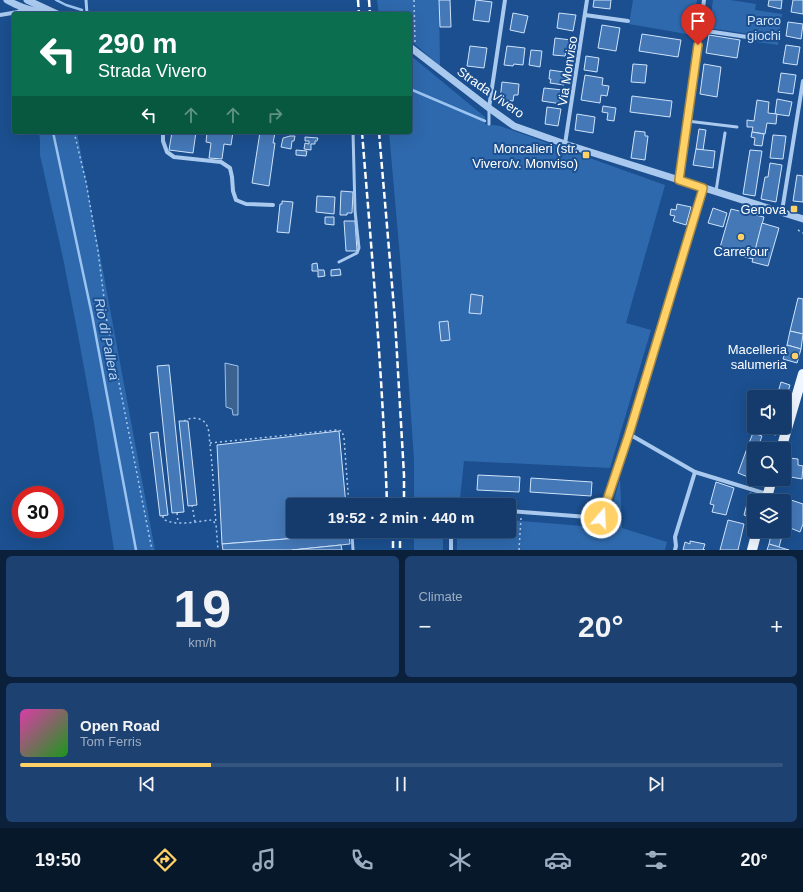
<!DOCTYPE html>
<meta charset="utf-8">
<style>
body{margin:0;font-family:Arial,sans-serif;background:#1d4271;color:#f1f3f6;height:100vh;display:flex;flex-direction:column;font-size:15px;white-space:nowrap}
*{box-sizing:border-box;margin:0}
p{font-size:13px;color:#9dadc1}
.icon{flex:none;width:22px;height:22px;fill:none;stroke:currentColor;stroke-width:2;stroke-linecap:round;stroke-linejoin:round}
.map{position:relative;height:550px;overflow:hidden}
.drawer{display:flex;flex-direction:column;gap:6px;padding:6px;background:#0b203b;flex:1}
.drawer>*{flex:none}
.top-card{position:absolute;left:12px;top:12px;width:400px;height:122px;border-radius:4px;box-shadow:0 4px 16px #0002,0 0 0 1px #33557e;background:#0b6e4f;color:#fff;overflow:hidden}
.fabs{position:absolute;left:747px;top:390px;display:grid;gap:8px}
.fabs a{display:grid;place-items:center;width:44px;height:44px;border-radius:4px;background:#143b6b;box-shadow:0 4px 16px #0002,0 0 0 1px #33557e;font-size:20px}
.speed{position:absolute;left:12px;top:486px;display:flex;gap:8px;font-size:20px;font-weight:700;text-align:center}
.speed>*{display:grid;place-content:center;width:52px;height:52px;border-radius:50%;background:#143b6b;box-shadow:0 4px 16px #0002,0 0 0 1px #33557e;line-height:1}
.speed .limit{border:6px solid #d22;background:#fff;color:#111}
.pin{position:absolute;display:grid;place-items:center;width:34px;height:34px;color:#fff;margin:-41px -17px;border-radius:50% 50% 50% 0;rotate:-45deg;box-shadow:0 0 4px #0007}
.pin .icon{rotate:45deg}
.me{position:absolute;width:44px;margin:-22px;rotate:19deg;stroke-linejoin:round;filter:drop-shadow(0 0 3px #0008)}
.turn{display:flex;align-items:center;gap:14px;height:84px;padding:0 20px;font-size:18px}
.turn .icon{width:52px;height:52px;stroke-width:2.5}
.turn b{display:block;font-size:28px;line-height:34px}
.lanes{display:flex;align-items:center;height:38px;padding:0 20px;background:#0003;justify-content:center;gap:20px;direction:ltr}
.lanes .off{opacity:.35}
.big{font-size:30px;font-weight:700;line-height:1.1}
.drawer .widget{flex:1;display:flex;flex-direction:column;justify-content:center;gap:6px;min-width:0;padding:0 14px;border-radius:6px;background:#1d4271}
.drawer .dial{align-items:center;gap:0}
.dial b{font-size:52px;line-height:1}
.song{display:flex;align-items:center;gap:12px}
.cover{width:48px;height:48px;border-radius:6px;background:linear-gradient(135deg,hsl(320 70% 55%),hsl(120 70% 35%))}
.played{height:4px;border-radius:2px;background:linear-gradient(90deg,#ffd166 25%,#33557e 25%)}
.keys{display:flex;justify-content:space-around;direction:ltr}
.heat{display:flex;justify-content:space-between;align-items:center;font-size:22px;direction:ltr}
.drawer .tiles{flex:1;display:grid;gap:6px;grid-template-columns:1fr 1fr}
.widget:last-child{grid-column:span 2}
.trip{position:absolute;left:286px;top:498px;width:230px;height:40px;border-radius:4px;background:#143b6b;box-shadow:0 4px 16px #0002,0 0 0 1px #33557e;font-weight:700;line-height:40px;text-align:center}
.tab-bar{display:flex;height:64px;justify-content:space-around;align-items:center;background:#08182b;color:#9dadc1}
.tab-bar .icon{width:28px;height:28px}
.tab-bar .current{color:#ffd166}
.tab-bar b{font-size:18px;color:#f1f3f6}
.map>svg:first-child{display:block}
.green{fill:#2e69ad}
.water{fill:#3c6290;stroke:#9cc4f0}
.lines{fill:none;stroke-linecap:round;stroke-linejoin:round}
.stream{stroke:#9cc4f0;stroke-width:2.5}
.building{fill:#4478b7;stroke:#cfe3fa}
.path{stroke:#a9c9ee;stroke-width:1.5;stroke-dasharray:2 3;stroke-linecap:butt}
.service{stroke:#a9c9ee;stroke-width:3}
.minor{stroke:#a9c9ee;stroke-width:4}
.tertiary{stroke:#a9c9ee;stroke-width:7}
.primary{stroke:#f0f6ff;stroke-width:10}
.rail{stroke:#fff;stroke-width:2.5;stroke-dasharray:7 3;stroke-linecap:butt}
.route-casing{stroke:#a68842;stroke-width:10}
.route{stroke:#ffd166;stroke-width:7}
.poi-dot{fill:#ffd166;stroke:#1b4f8f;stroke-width:1.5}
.labels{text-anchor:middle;stroke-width:4;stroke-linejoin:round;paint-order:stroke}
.park-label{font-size:13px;fill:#cfe3fa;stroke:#1b4f8f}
.street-label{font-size:13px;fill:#fff;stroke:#1b4f8f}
.poi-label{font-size:13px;fill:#fff;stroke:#1b4f8f;text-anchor:end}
.water-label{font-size:14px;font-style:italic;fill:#b5d3f5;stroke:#1b4f8f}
</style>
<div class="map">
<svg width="803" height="550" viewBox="0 0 803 550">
<rect width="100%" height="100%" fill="#1b4f8f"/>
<g class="green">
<polygon points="377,0 439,0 440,66 410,40 410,14 379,14"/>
<polygon points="633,0 697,0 692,35 629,24"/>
<polygon points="713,0 730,0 756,4 755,10 782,14 778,45 749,41 749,34 709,28"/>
<polygon points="410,55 485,117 485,124 500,126 665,185 626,323 651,330 610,468 464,461 460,499 444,498 443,505 414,505 414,459 400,257 389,132 410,132"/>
<polygon points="39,132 77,132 155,550 114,550 93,417 78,335 63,258 40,155 40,140"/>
<polygon points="620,479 622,528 667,542 665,550 457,550 457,537 464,537 464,531 509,531 509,520 595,527 596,523 604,523 609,517"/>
<rect x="414" y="531" width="29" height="19"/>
</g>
<polygon class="water" points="225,363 238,366 238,415 233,415 232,409 226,407"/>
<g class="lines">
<g class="stream">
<polyline points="56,0 66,5 82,10"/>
<polyline points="410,89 485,121"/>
<polyline points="53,132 92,315 136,550"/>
</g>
</g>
<g class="building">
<polygon points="439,0 450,0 451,27 440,27"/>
<polygon points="476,0 492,2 489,22 473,20"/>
<polygon points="594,0 611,0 610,9 593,7"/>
<polygon points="769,0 782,0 781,9 768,6"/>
<polygon points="793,0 803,0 803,14 791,12"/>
<polygon points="513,13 528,16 524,33 510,30"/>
<polygon points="559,13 576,15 573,31 557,28"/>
<polygon points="788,22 803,24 801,39 786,36"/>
<polygon points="602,25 620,28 616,51 598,48"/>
<polygon points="642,34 681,40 678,57 639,51"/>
<polygon points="709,35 740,40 737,58 706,53"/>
<polygon points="555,38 571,40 570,52 566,52 565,56 553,55"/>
<polygon points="786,45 800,47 797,65 783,63"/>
<polygon points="470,46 487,48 484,68 467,66"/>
<polygon points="507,46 525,48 523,65 514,64 513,66 504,65"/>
<polygon points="531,50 542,51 540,67 529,65"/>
<polygon points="586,56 599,58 597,72 584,70"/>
<polygon points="633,64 647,65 645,83 631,82"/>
<polygon points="704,64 721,67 717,97 700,94"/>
<polygon points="550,70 564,72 563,77 565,78 564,85 550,83 551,79 549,79"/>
<polygon points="781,73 796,75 793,94 778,92"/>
<polygon points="585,75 603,78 602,85 609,86 607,96 601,95 600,103 581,100"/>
<polygon points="502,82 519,84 518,95 514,95 513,101 500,100"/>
<polygon points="544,88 563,90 562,104 542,101"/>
<polygon points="632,96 672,101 670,117 630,112"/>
<polygon points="777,99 792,102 789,116 775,114"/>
<polygon points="757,100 769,102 768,113 777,114 776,124 767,123 765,134 752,132 753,127 747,127 747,120 754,121"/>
<polygon points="603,106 616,108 614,121 607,120 608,113 602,112"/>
<polygon points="547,107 561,109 558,126 545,124"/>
<polygon points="577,114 595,117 593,133 575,130"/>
<polygon points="699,129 706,130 703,150 696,149"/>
<polygon points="635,131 645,132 645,136 648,136 645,160 631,158"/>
<polygon points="172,132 196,132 193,153 169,150"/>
<polygon points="209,132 233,132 231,145 224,144 222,159 209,158 211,143 206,142 207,133 209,133"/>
<polygon points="260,132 275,133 273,143 275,143 269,186 252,183"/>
<polygon points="752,132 764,134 762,146 754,145 755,138 751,137"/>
<polygon points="773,135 786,136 783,159 770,158"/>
<polygon points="290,136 295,136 294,141 292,141 291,149 281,147 283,138"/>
<polygon points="305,137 318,138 317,141 315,141 315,144 311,144 311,150 304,149 305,143 309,144 309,141 305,141"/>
<polygon points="696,149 715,151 713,168 693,165"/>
<polygon points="296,150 307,151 306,156 296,155"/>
<polygon points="750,150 762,151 755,196 743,194"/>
<polygon points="770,163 782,165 776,202 761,199 765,177 768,177"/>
<polygon points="797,175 803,176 803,202 793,201"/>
<polygon points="341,191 353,192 352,213 347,213 347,215 340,215"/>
<polygon points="317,196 335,197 334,214 316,212"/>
<polygon points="282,201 293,202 289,233 277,232 280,204 282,204"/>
<polygon points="677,204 691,207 686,225 673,221 675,216 670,215 671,209 676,210"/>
<polygon points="713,208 727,213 723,227 708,223"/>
<polygon points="731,209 764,217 753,259 719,251"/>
<polygon points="325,217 334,217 334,225 325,224"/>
<polygon points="344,221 355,221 357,251 346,251"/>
<polygon points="762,223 779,228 768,266 752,262"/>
<polygon points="317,263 318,270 324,270 325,276 318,277 318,271 312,271 312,264"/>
<polygon points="340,269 341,275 331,276 331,270"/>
<polygon points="471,294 483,296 481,314 469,313"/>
<polygon points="798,298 803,299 803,334 790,331"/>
<polygon points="448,321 450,340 441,341 439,322"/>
<polygon points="790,331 803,334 801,349 787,345"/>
<polygon points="787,345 801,349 797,363 783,359"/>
<polygon points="169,365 184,512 172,513 157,366"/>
<polygon points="781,382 790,385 785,402 784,397 780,397 782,390 779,389"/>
<polygon points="179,421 188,421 197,505 188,506"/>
<polygon points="764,427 778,427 776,435 763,432"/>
<polygon points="339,431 346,505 293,505 293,531 349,531 349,534 222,544 217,445"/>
<polygon points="158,432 168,515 160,516 150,433"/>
<polygon points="753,433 762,436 758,447 749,443"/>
<polygon points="749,443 758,447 757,449 754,449 754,459 748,477 738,473"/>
<polygon points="790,458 798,459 798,465 803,466 802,479 785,476"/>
<polygon points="478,475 520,477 519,492 477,490"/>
<polygon points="531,478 592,482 591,496 530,492"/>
<polygon points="716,482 734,488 726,515 712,512 714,505 710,504"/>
<polygon points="750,493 758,495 756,501 754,501 754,508 751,518 744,515"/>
<polygon points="782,497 803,504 803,524 800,532 788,527 791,518 784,515 784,501 780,501"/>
<polygon points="728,520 744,524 738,550 720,550"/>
<polygon points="772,531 783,532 779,547 769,544"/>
<polygon points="349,534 350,544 292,550 223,550 222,544"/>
<polygon points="690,541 705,544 703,550 705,550 683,550 685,542 690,544"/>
<polygon points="769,544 789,550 767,550"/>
<polygon points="341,545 342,550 292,550"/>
</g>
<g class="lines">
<g class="path">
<polyline points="414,0 415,42"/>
<polyline points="74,132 86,182 98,251 107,322 152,550"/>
<polyline points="798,230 803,233"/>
<path d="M 184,421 C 190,417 202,417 206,424 C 210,430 209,439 210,445 C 213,471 214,497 216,524"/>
<polyline points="210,443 337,430 342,431 344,438 349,505"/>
<polyline points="192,505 195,522"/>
<polyline points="177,513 178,522"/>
<path d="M 163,516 L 163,519 C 177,527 197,521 212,520 L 216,524 L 218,550"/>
<polyline points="519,550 521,518"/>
</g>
<g class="service">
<polyline points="86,0 87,14"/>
<polyline points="687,121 737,127"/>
<polyline points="489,124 489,110"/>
<polyline points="716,191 725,133"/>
<polyline points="339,262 357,253 359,248 355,211 353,132"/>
<polyline points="352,534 353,550"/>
</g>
<g class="minor">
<polyline points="0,15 18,12 24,8"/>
<polyline points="585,15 628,21"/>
<polyline points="700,30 747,37"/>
<polyline points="489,108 505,0"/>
<polyline points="163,132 163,141 167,152 174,157 221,162 230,168 232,177 233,191 236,200 246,204 273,205"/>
<polyline points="565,144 587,0"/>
<polyline points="679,180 704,0"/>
<polyline points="782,211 803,81"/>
<polyline points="629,434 695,472 767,494"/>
<polyline points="509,511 601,518 629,434 703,188"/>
<polyline points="451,531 451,550"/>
<polyline points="675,550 676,546 675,537 695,472"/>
</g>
<g class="tertiary">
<path d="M 7,0 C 22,9 36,12 52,14"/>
<polyline points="27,0 57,14"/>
<polyline points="410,47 489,108 514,126 565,144 803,219"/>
</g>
<g class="primary">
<polyline points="781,449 803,374"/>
<polyline points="766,501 772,479"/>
<polyline points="752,550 757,531"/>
</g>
<g class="rail">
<polyline points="358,0 359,14"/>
<polyline points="369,0 370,14"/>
<path d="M 362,132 C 372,256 383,380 387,505"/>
<polyline points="379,132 395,320 404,475 404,505"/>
<polyline points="393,531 393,550"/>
<polyline points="400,531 400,550"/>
</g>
</g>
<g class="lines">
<g class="route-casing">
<polyline id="route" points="601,518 629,434 702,192 703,188 679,180 698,45"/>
</g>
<use href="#route" class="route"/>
</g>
<g class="poi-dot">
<rect x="582" y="151" width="8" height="8" rx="2"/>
<rect x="790" y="205" width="8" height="8" rx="2"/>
<circle cx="741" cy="237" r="4"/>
<circle cx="795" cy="356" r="4"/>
</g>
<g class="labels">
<g class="park-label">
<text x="764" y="25">Parco<tspan x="764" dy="15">giochi</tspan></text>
</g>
<g class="street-label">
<text transform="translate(567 71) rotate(-81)" y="5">Via Monviso</text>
<text transform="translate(491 92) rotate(35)" y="5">Strada Vivero</text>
</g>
<g class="poi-label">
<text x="578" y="153">Moncalieri (str.<tspan x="578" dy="15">Vivero/v. Monviso)</tspan></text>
<text x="786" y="214">Genova</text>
<text x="741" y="256" text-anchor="middle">Carrefour</text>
<text x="787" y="354">Macelleria<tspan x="787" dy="15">salumeria</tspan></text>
</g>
<g class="water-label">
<text transform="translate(107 339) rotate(79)" y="5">Rio di Pallera</text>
</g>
</g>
</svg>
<div class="fabs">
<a><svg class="icon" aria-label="sound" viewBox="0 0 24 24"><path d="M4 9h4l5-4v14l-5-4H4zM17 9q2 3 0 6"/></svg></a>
<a><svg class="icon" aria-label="search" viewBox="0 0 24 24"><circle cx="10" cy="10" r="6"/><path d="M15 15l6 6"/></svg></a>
<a><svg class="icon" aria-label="layers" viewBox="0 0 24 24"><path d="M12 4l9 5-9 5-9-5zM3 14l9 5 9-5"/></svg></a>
</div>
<div class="speed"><div class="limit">30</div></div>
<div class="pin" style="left:698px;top:45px;background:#d93025"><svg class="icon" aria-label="arrive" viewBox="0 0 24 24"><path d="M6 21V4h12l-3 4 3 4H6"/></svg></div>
<svg class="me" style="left:601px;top:518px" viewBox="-20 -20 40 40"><circle r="17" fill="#ffd166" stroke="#fff" stroke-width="3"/><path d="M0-11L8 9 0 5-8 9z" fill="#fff"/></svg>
<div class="trip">19:52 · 2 min · 440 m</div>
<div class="top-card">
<div class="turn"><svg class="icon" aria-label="left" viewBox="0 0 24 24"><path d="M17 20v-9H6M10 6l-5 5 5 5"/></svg><div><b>290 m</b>Strada Vivero</div></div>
<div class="lanes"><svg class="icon" aria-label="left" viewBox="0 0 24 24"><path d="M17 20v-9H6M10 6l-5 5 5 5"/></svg><svg class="icon off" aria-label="ahead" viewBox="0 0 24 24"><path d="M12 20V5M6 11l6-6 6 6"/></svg><svg class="icon off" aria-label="ahead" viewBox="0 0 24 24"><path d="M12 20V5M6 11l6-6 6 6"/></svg><svg class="icon off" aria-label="right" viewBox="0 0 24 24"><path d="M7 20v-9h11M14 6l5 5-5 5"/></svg></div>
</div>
</div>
<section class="drawer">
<div class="tiles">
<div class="widget dial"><b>19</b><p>km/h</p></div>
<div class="widget"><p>Climate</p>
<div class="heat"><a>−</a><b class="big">20°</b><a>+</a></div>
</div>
<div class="widget">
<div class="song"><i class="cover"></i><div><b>Open Road</b><p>Tom Ferris</p></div></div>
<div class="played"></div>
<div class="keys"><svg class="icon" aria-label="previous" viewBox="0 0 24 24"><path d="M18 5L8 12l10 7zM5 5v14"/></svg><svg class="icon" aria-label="pause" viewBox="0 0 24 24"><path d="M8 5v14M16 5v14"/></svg><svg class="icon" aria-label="next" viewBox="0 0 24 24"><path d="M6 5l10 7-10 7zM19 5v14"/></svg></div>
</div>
</div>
</section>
<nav class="tab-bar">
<b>19:50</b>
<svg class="icon current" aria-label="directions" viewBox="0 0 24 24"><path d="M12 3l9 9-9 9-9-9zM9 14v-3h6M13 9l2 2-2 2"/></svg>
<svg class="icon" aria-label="music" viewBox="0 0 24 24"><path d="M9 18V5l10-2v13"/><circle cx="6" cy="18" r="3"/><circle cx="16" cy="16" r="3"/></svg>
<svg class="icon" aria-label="phone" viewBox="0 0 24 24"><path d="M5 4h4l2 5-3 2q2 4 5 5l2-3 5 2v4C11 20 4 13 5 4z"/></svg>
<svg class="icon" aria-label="climate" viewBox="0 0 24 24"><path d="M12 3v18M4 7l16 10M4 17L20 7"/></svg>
<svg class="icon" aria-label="car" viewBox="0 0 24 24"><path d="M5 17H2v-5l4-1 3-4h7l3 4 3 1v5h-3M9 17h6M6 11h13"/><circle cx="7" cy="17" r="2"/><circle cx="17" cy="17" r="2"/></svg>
<svg class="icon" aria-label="filters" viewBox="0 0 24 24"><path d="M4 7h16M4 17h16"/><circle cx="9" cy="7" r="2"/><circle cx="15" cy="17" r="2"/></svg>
<b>20°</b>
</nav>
